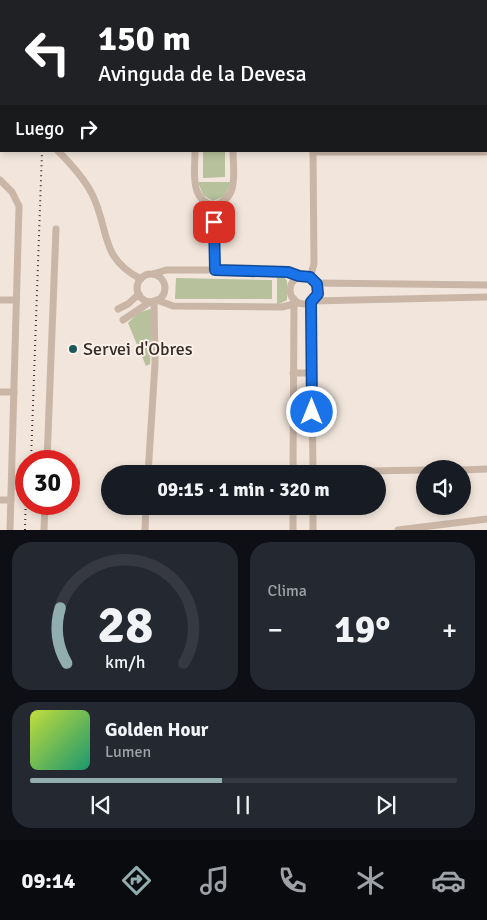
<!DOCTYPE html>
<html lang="es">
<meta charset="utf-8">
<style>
body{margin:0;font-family:Signika,sans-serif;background:#242831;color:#f1f3f6;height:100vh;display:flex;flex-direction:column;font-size:19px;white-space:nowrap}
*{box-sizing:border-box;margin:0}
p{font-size:16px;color:#9ea1a6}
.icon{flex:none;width:28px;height:28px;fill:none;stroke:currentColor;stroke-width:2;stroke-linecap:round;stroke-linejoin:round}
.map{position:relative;height:530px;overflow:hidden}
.side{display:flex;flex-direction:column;gap:12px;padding:12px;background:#0d0f14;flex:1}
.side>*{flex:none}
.guide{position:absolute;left:0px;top:0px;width:488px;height:152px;box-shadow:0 2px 8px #0003;background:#202124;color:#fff;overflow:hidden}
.fabs{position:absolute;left:416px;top:460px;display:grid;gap:10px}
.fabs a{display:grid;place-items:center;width:55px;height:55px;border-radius:50%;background:#171b24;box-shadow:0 2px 8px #0003;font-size:25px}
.speed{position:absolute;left:15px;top:450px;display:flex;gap:10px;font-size:25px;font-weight:700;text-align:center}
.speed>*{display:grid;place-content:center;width:65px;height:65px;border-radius:50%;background:#171b24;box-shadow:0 2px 8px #0003;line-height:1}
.speed .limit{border:8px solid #d22;background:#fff;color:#111}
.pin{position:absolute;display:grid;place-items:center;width:42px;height:42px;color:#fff;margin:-21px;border-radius:10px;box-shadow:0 2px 8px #0006}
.me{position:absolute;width:55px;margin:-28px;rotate:0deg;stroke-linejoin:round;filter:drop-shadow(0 0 4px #0008)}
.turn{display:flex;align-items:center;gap:18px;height:105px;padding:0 15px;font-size:22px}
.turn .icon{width:65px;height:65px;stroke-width:2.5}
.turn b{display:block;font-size:35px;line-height:42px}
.then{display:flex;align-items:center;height:48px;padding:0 15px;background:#0003;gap:10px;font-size:19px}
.big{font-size:38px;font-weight:700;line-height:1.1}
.side .tile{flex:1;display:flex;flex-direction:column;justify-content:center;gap:8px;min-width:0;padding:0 18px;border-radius:20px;background:#242831}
.side .dial{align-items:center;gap:0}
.dial svg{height:130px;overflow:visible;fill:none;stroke:#363941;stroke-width:7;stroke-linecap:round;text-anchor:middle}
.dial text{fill:#f1f3f6;stroke:none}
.song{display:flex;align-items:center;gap:15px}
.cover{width:60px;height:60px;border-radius:8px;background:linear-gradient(135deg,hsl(70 70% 55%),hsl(160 70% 35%))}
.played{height:5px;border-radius:2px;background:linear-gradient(90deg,#92adaf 45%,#363941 45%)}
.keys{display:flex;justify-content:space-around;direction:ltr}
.heat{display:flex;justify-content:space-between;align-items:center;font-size:28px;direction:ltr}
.side .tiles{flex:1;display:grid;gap:12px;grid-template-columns:1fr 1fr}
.tile:last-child{grid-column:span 2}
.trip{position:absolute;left:101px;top:465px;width:285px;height:50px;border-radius:25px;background:#171b24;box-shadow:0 2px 8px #0003;font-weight:700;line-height:50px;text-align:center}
.tabs{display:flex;height:80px;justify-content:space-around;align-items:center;background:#090b0e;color:#9ea1a6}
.tabs .icon{width:35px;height:35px}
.tabs .on{color:#92adaf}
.tabs b{font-size:22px;color:#f1f3f6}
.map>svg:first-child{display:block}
.green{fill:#b7c19c}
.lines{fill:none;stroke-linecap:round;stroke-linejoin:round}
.minor{stroke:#cab6a7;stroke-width:7}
.motorway{stroke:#58453f;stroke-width:12}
.rail{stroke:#372c28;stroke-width:2;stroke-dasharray:1 4;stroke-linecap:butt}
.route-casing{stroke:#114b97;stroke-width:12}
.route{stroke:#1a73e8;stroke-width:9}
.poi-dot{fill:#1d5859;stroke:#faf1e8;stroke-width:2}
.labels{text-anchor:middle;stroke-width:4;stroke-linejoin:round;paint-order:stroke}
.poi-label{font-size:18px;fill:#372c28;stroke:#faf1e8;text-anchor:start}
</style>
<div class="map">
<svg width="487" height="530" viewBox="0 0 487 530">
<rect width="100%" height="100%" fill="#f2e6dc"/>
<g class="green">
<polygon points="203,151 225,151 225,177 203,178"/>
<polygon points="198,182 231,182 225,196 213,201 203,195"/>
<polygon points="277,275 285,278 287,281 287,300 277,305"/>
<polygon points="176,278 272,280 272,299 175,299"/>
<polygon points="150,309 152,311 150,364 146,366 128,323 138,313"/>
</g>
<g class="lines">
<g class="minor">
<polyline points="213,0 213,1"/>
<polyline points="313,0 313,1"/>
<polyline points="486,43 487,43"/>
<path d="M 58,151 C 71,164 84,178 92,194 C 110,230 99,258 141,279"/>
<path d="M 195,151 C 195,170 189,201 214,205 C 240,199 233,171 233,151"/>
<polyline points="313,152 487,152"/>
<polyline points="0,180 12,192 19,206 10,530"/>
<polyline points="214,205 215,270"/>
<polyline points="153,274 166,270 215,270 288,272 299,276"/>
<circle cx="151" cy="288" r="14"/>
<circle cx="304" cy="290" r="14"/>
<polyline points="310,277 314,264 313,151"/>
<polyline points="317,283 487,285"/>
<polyline points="0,300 16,300"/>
<polyline points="157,300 173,306 282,307 298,303"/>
<polyline points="312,301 487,297"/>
<polyline points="311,302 313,474"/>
<polyline points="118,309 128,304 139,294"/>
<polyline points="123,320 150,302"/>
<polyline points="293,373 312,373"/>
<polyline points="0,392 14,392"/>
<polyline points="47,461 56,229"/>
<polyline points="462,470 487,469"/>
<polyline points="313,472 425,470"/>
<polyline points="148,474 155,364 154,301"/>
<polyline points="293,474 294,299"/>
<polyline points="0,500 11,500"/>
<polyline points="293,506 293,530"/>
<polyline points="313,506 313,530"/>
<polyline points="44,530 45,504"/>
<polyline points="145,530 146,506"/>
<polyline points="398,530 487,519"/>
</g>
<g class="motorway">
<polyline points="21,1 24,0"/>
<polyline points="0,12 1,12"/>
</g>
<g class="rail">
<polyline points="47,1 47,0"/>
<polyline points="31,461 42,151"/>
<polyline points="25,530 26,489"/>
</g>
</g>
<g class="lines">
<g class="route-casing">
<polyline id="route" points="214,222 215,270 288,272 299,276 310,277 317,284 318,294 311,302 312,412"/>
</g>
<use href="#route" class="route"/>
</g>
<circle class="poi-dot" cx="73" cy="349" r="5"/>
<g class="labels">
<g class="poi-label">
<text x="83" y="355">Servei d'Obres</text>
</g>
</g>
</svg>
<div class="fabs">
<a><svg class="icon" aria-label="sound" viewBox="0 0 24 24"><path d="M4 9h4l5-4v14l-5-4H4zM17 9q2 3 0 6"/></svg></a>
</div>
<div class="speed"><div class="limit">30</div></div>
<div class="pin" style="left:214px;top:222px;background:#d93025"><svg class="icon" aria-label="arrive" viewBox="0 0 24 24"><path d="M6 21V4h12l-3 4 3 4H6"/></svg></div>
<svg class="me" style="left:312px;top:412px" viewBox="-20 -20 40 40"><circle r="17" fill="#1a73e8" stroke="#fff" stroke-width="3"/><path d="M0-11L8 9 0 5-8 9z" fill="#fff"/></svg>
<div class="trip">09:15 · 1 min · 320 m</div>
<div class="guide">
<div class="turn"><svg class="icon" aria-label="left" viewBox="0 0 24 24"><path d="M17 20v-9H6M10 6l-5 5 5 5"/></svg><div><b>150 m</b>Avinguda de la Devesa</div></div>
<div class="then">Luego<svg class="icon" aria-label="right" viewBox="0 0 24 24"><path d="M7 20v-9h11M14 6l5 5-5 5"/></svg></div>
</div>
</div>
<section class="side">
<div class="tiles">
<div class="tile dial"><svg viewBox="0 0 100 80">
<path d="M14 69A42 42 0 1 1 86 69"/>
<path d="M14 69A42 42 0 0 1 10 35" stroke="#92adaf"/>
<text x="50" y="56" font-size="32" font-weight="700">28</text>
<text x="50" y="72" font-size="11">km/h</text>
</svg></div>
<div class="tile"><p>Clima</p>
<div class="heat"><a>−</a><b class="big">19°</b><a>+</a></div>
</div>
<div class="tile">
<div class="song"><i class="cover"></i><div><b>Golden Hour</b><p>Lumen</p></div></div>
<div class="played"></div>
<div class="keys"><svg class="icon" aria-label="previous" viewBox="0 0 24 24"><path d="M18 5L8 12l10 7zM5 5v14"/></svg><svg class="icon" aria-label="pause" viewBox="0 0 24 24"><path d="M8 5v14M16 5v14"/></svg><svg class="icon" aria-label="next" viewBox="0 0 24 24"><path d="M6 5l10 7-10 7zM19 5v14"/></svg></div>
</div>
</div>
</section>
<nav class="tabs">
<b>09:14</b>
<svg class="icon on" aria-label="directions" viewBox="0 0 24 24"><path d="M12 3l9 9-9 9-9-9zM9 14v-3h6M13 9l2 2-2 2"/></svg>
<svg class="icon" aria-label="music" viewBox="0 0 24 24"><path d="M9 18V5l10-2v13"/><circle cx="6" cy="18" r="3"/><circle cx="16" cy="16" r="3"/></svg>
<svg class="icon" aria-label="phone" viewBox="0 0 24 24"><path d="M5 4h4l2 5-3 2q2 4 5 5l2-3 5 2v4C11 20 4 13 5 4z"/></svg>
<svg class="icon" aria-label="climate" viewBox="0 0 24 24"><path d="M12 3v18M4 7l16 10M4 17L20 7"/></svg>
<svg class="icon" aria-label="car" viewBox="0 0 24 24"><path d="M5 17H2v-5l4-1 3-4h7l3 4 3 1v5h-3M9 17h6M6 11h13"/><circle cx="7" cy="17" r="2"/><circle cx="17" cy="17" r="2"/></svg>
</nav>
